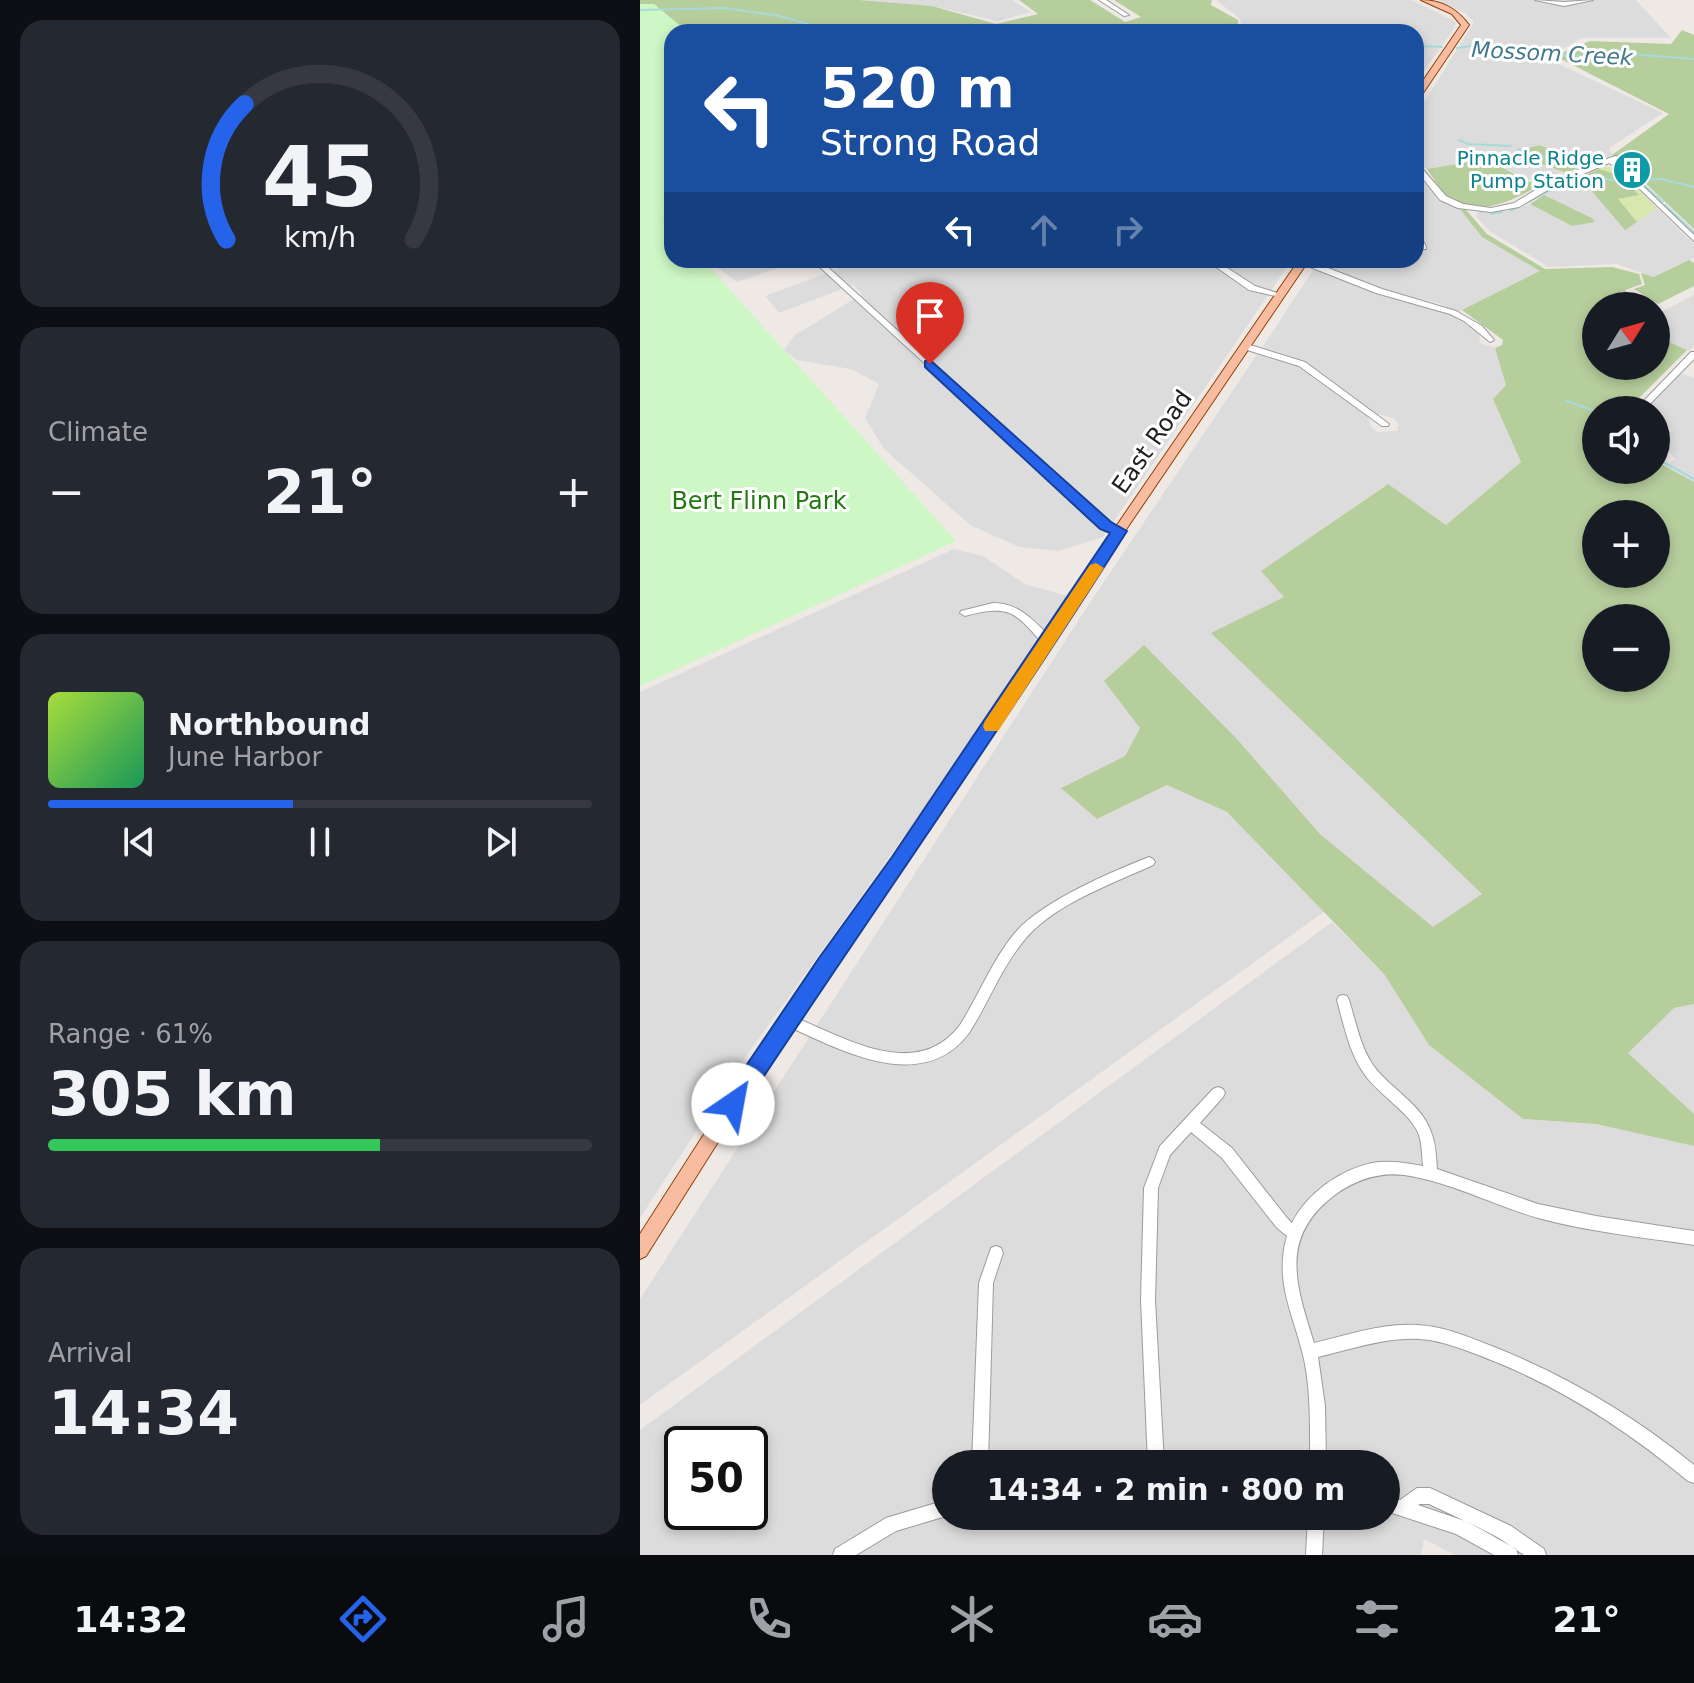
<!DOCTYPE html>
<meta charset="utf-8">
<style>
body{margin:0;font-family:"DejaVu Sans",sans-serif;background:#242831;color:#f1f3f6;height:100vh;display:flex;flex-direction:column;font-size:30px;white-space:nowrap}
*{box-sizing:border-box;margin:0}
p{font-size:26px;color:#9ea1a6}
.icon{flex:none;width:44px;height:44px;fill:none;stroke:currentColor;stroke-width:2;stroke-linecap:round;stroke-linejoin:round}
.map{position:relative;flex:1;overflow:hidden}
.sheet{display:flex;flex-direction:column;gap:20px;padding:20px;background:#0d0f14;width:640px}
.sheet>*{flex:none}
.guide{position:absolute;left:24px;top:24px;width:760px;height:244px;border-radius:24px;box-shadow:0 4px 12px #0003;background:#1a4fa0;color:#fff;overflow:hidden}
.needle{width:52px;rotate:53deg}
.controls{position:absolute;left:942px;top:292px;display:grid;gap:16px}
.controls a{display:grid;place-items:center;width:88px;height:88px;border-radius:50%;background:#171b24;box-shadow:0 4px 12px #0003;font-size:40px}
.speed{position:absolute;left:24px;top:1426px;display:flex;gap:16px;font-size:40px;font-weight:700;text-align:center}
.speed>*{display:grid;place-content:center;width:104px;height:104px;border-radius:50%;background:#171b24;box-shadow:0 4px 12px #0003;line-height:1}
.speed .limit{border:4px solid #111;border-radius:12px;background:#fff;color:#111}
.pin{position:absolute;display:grid;place-items:center;width:68px;height:68px;color:#fff;margin:-82px -34px;border-radius:50% 50% 50% 0;rotate:-45deg;box-shadow:0 0 8px #0007}
.pin .icon{rotate:45deg}
.me{position:absolute;width:88px;margin:-44px;rotate:33deg;stroke-linejoin:round;filter:drop-shadow(0 0 6px #0008)}
.turn{display:flex;align-items:center;gap:28px;height:168px;padding:0 24px;font-size:36px}
.turn .icon{width:104px;height:104px;stroke-width:2.5}
.turn b{display:block;font-size:56px;line-height:68px}
.lanes{display:flex;align-items:center;height:76px;padding:0 24px;background:#0003;justify-content:center;gap:40px;direction:ltr}
.lanes .off{opacity:.35}
.big{font-size:60px;font-weight:600;line-height:1.1}
.sheet .widget{flex:1;display:flex;flex-direction:column;justify-content:center;gap:12px;min-width:0;padding:0 28px;border-radius:24px;background:#242831}
.sheet .dial{align-items:center;gap:0}
.dial svg{height:208px;overflow:visible;fill:none;stroke:#363941;stroke-width:7;stroke-linecap:round;text-anchor:middle}
.dial text{fill:#f1f3f6;stroke:none}
.song{display:flex;align-items:center;gap:24px}
.cover{width:96px;height:96px;border-radius:12px;background:linear-gradient(135deg,hsl(80 70% 55%),hsl(150 70% 35%))}
.played{height:8px;border-radius:4px;background:linear-gradient(90deg,#2563eb 45%,#363941 45%)}
.keys{display:flex;justify-content:space-around;direction:ltr}
.heat{display:flex;justify-content:space-between;align-items:center;font-size:44px;direction:ltr}
.charge{height:12px;border-radius:6px;background:linear-gradient(90deg,#34c759 61%,#363941 0)}
.trip{position:absolute;left:292px;top:1450px;width:468px;height:80px;border-radius:40px;background:#171b24;box-shadow:0 4px 12px #0003;font-weight:600;line-height:80px;text-align:center}
.dock{display:flex;height:128px;justify-content:space-around;align-items:center;background:#090b0e;color:#9ea1a6}
.dock .icon{width:56px;height:56px}
.dock .active{color:#2563eb}
.dock b{font-size:36px;color:#f1f3f6}
main{display:flex;flex:1;min-height:0}
.map>svg:first-child{display:block}
.residential{fill:#dddcdc;fill-rule:evenodd}
.grass{fill:#d8e7ad}
.forest{fill:#b6cd9c;fill-rule:evenodd}
.park{fill:#cdf7c4}
.parking{fill:#dbdbdb}
.lines{fill:none;stroke-linecap:round;stroke-linejoin:round}
.stream{stroke:#a7dbda;stroke-width:2}
.minor-casing{stroke:#9c9c9c;stroke-width:2}
.major-casing{stroke:#934106;stroke-width:2}
.minor{fill:#fff;fill-rule:evenodd}
.major{fill:#f8bda1;fill-rule:evenodd}
.route{fill:#2563eb;stroke:#184099;stroke-width:2}
.slow{fill:#f59e0b}
.labels{text-anchor:middle;stroke-width:6;stroke-linejoin:round;paint-order:stroke}
.far-culture-label{font-size:20px;fill:#0d838f;stroke:#fff;text-anchor:end}
.far-water-label{font-size:22px;font-style:italic;fill:#43798c;stroke:#fff}
.street-label{font-size:24px;fill:#1f1f1f;stroke:#fff}
.park-label{font-size:24px;fill:#217910;stroke:#fff}
</style>
<main>
<section class="sheet">
<div class="widget dial"><svg viewBox="0 0 100 80">
<path d="M14 69A42 42 0 1 1 86 69"/>
<path d="M14 69A42 42 0 0 1 21 17" stroke="#2563eb"/>
<text x="50" y="56" font-size="32" font-weight="700">45</text>
<text x="50" y="72" font-size="11">km/h</text>
</svg></div>
<div class="widget"><p>Climate</p>
<div class="heat"><a>−</a><b class="big">21°</b><a>+</a></div>
</div>
<div class="widget">
<div class="song"><i class="cover"></i><div><b>Northbound</b><p>June Harbor</p></div></div>
<div class="played"></div>
<div class="keys"><svg class="icon" aria-label="previous" viewBox="0 0 24 24"><path d="M18 5L8 12l10 7zM5 5v14"/></svg><svg class="icon" aria-label="pause" viewBox="0 0 24 24"><path d="M8 5v14M16 5v14"/></svg><svg class="icon" aria-label="next" viewBox="0 0 24 24"><path d="M6 5l10 7-10 7zM19 5v14"/></svg></div>
</div>
<div class="widget"><p>Range · 61%</p><b class="big">305 km</b><div class="charge"></div></div>
<div class="widget"><p>Arrival</p><b class="big">14:34</b></div>
</section>
<div class="map">
<svg width="1054" height="1555" viewBox="0 0 1054 1555">
<rect width="100%" height="100%" fill="#efe9e5"/>
<g class="residential">
<polygon points="219,0 372,0 391,12 358,21 292,6"/>
<polygon points="576,0 772,0 816,22 814,29 776,82 776,32 603,32 600,19"/>
<polygon points="798,0 996,0 1031,38 942,38 906,58 1023,113 969,148 972,155 952,163 899,145 874,153 927,174 901,185 857,165 829,162 787,169 776,161 776,115 834,22 826,14"/>
<polygon points="778,175 797,197 820,208 842,237 901,271 818,312 798,303 738,289 678,263 680,260 776,260"/>
<polygon points="940,177 1003,218 1017,208 1054,244 1054,258 1014,277 976,264 909,267 849,231 836,216 838,211 870,211 890,204 932,226 952,218 904,195"/>
<polygon points="67,260 162,260 97,282"/>
<polygon points="189,260 652,260 463,537 419,551 379,547 330,525 244,449 225,418 239,384 211,369 157,360 144,350 155,335 222,294 213,285 139,313 125,296 198,269"/>
<polygon points="675,267 800,309 839,332 840,343 854,347 858,353 866,385 854,400 881,462 806,525 747,484 621,571 644,597 572,633 843,894 793,928 680,834 597,739 500,728 485,756 422,787 457,819 527,785 587,812 685,911 0,1405 0,1299 449,604 618,353 657,366 728,417 731,427 737,432 757,431 759,424 754,418 737,414 661,360 622,348"/>
<polygon points="1054,295 1054,346 1049,351 1016,336 1016,310 1021,312"/>
<polygon points="1040,373 1054,378 1054,482 1026,466 1035,459 1027,448 1031,429 1016,420 1016,410 1006,410"/>
<polygon points="314,549 343,556 385,584 427,596 309,774 94,1073 0,1218 0,692"/>
<path d="M 692,922 L 744,974 L 789,1045 L 883,1119 L 956,1124 L 1054,1146 L 1054,1555 L 814,1555 L 784,1539 L 781,1555 L 0,1555 L 0,1430 ZM 42,1444 L 110,1444 L 110,1512 L 42,1512 ZM 306,1464 L 746,1464 L 746,1516 L 306,1516 Z"/>
<polygon points="1054,1004 1054,1114 987,1053 1034,1008"/>
</g>
<polygon class="grass" points="962,166 976,168 1017,208 997,222 978,199 998,194 959,169 945,173"/>
<g class="forest">
<polygon points="0,0 219,0 292,6 356,24 398,14 379,0 450,0 485,22 501,17 474,0 572,0 571,5 598,20 598,32 32,32 32,260 0,301"/>
<polygon points="1042,30 1054,35 1054,229 1001,179 1004,177 992,165 980,164 972,155 1029,114 915,56 950,41 1031,44"/>
<polygon points="899,145 951,163 926,173 872,153"/>
<path d="M 829,162 L 857,165 L 898,186 C 871,202 833,220 805,194 C 798,187 793,177 787,169 Z"/>
<polygon points="959,169 979,175 999,195 978,199 997,222 985,230 940,177"/>
<polygon points="904,195 952,218 955,222 932,226 890,204"/>
<path d="M 820,209 L 826,210 L 847,234 L 905,269 L 972,267 L 999,274 L 1002,284 L 985,290 L 990,297 L 981,300 L 980,306 L 956,306 L 956,366 L 1016,366 L 1016,336 L 1047,350 L 987,410 L 956,410 L 956,470 L 1016,470 L 1016,461 L 1054,482 L 1054,1004 L 1034,1008 L 988,1053 L 1054,1114 L 1054,1146 L 956,1124 L 883,1119 L 789,1045 L 744,974 L 587,812 L 527,785 L 457,819 L 421,788 L 485,756 L 500,728 L 464,681 L 504,645 L 597,739 L 680,834 L 793,927 L 842,894 L 571,633 L 644,597 L 621,571 L 748,484 L 806,525 L 881,462 L 853,399 L 866,385 L 855,348 L 862,345 L 863,340 L 822,310 L 900,271 L 842,237 ZM 956,514 L 1016,514 L 1016,574 L 956,574 ZM 956,618 L 1016,618 L 1016,678 L 956,678 Z"/>
<polygon points="1049,260 1054,263 1054,286 1018,304 994,289 1005,285 1001,273 1014,277"/>
</g>
<polygon class="park" points="0,4 14,4 48,32 32,32 32,211 23,216 32,225 32,260 63,260 316,541 0,686"/>
<polygon class="parking" points="84,1512 102,1512 108,1526 85,1542 74,1519"/>
<g class="lines">
<g class="stream">
<polyline points="0,10 85,8 140,16 189,30 276,32"/>
<polyline points="677,32 701,32"/>
<polyline points="776,46 802,47"/>
<polyline points="817,48 843,44 929,56 990,54 1054,59"/>
<polyline points="819,140 828,144 871,146"/>
<polyline points="878,149 940,167"/>
<polyline points="955,174 969,180 983,180"/>
<polyline points="939,177 946,174"/>
<polyline points="1001,180 1021,179 1054,187"/>
<polyline points="1005,186 1023,202"/>
<polyline points="1025,205 1054,232"/>
<polyline points="870,211 933,179"/>
<polyline points="851,214 862,212"/>
<polyline points="926,401 956,411"/>
<polyline points="1016,458 1054,479"/>
</g>
<g class="minor-casing">
<g id="minor">
<polygon points="459,0 466,0 489,15 484,16"/>
<polygon points="895,0 924,2 953,0 924,6"/>
<polygon points="976,156 979,158 975,161 982,166 1054,235 1054,241 978,168 969,163 913,187 879,207 851,212 818,208 800,200 776,170 776,163 778,164 806,196 823,204 851,208 874,203 907,183 966,159"/>
<path d="M 776,236 C 780,237 787,245 786,249 L 780,249 L 776,243 Z"/>
<polygon points="172,260 180,260 469,523 482,529 482,533 476,533 463,527"/>
<polygon points="566,260 575,260 615,286 644,295 640,297 609,290"/>
<polygon points="660,260 675,263 742,289 816,311 842,326 854,340 850,342 824,321 810,314 736,293 660,263"/>
<polygon points="604,345 610,345 665,362 749,424 748,426 742,426 659,366 604,349"/>
<polygon points="1051,352 1054,352 1054,359 1004,410 995,410"/>
<path d="M 353,603 C 380,603 394,621 412,639 L 413,642 L 412,645 L 404,645 C 375,612 370,604 325,616 L 320,613 L 321,611 Z"/>
<path d="M 509,857 L 513,859 L 515,862 L 513,865 C 470,885 411,905 382,943 C 360,970 348,1004 329,1033 C 282,1096 199,1049 145,1025 L 143,1021 L 145,1017 L 149,1015 C 201,1035 275,1084 320,1025 C 339,995 352,961 374,934 C 400,902 471,872 509,857 Z"/>
<path d="M 703,995 L 707,996 L 709,1000 C 716,1022 720,1046 733,1065 C 750,1089 781,1103 791,1132 C 796,1144 796,1157 797,1169 L 898,1204 L 956,1216 L 1054,1231 L 1054,1245 C 1002,1237 949,1232 898,1218 C 853,1205 811,1182 764,1175 C 738,1172 716,1180 696,1194 C 638,1237 656,1285 674,1343 C 708,1335 742,1323 777,1325 C 804,1326 829,1337 854,1347 C 927,1376 993,1415 1054,1465 L 1054,1483 L 1048,1481 C 988,1431 924,1389 851,1360 C 828,1351 805,1341 780,1339 C 746,1337 712,1349 678,1357 L 685,1406 L 686,1464 L 670,1464 C 670,1431 671,1397 665,1364 C 656,1318 633,1285 647,1236 L 637,1228 L 582,1158 L 551,1132 L 530,1155 L 518,1188 L 515,1300 L 524,1464 L 508,1464 L 501,1300 L 504,1188 L 520,1146 L 573,1089 L 578,1087 L 583,1089 L 585,1093 L 583,1097 L 560,1123 L 592,1148 L 647,1218 L 652,1223 C 667,1193 700,1170 732,1163 C 749,1160 766,1163 783,1166 C 782,1155 782,1145 779,1135 C 772,1114 739,1095 725,1075 C 709,1053 704,1025 697,1000 L 699,996 Z"/>
<polygon points="356,1246 361,1248 363,1253 353,1283 348,1464 332,1464 339,1283 351,1248"/>
<path d="M 777,1488 L 790,1488 L 871,1526 L 904,1549 L 906,1555 L 884,1555 L 859,1538 L 826,1521 L 876,1549 L 878,1555 L 854,1555 L 816,1534 L 746,1511 L 746,1495 L 760,1500 ZM 780,1504 L 789,1504 L 825,1521 L 778,1505 Z"/>
<polygon points="306,1500 306,1516 256,1531 216,1555 193,1555 195,1549 246,1518"/>
<polygon points="668,1516 684,1516 682,1555 666,1555"/>
</g>
</g>
<g class="major-casing">
<g id="major">
<path d="M 781,0 C 802,0 817,9 829,25 L 779,99 L 776,99 L 776,91 L 821,25 L 812,14 Z"/>
<polygon points="659,260 669,260 483,534 264,867 114,1085 6,1256 0,1259 0,1234 102,1075 254,859 475,528"/>
</g>
</g>
<use href="#minor" class="minor"/>
<use href="#major" class="major"/>
</g>
<path class="route" d="M 290,360 L 471,522 L 487,531 C 363,727 229,917 100,1112 L 93,1114 L 85,1112 L 82,1104 L 85,1097 L 179,958 L 252,857 L 470,533 L 460,529 L 285,367 L 285,361 Z"/>
<polygon class="slow" points="456,563 464,568 358,731 345,731 343,726 345,721 450,565"/>
<defs>
<g id="building-disc" transform="scale(2)"><circle r="9.5" fill="#0f9aa8" stroke="#fff"/><path d="M-4-6H4V6H1V3H-1V6H-4ZM-2.5-4.3h1.7v1.8h-1.7ZM.8-4.3h1.7v1.8H.8ZM-2.5-1h1.7V.8h-1.7ZM.8-1h1.7V.8H.8Z" fill="#fff"/></g>
</defs>
<g fill-rule="evenodd">
<use href="#building-disc" x="992" y="170"/>
</g>
<g class="labels">
<g class="far-culture-label">
<text x="964" y="165">Pinnacle Ridge<tspan x="964" dy="23">Pump Station</tspan></text>
</g>
<g class="far-water-label">
<text transform="translate(912 53) rotate(3)" y="8">Mossom Creek</text>
</g>
<g class="street-label">
<text transform="translate(512 442) rotate(-55)" y="8">East Road</text>
</g>
<g class="park-label">
<text x="119" y="509">Bert Flinn Park</text>
</g>
</g>
</svg>
<div class="controls">
<a><svg class="needle" viewBox="-14 -14 28 28"><path d="M0-13l5 13h-10z" fill="#e53935"/><path d="M0 13l5-13h-10z" fill="#9ea1a6"/></svg></a>
<a><svg class="icon" aria-label="sound" viewBox="0 0 24 24"><path d="M4 9h4l5-4v14l-5-4H4zM17 9q2 3 0 6"/></svg></a>
<a>+</a>
<a>−</a>
</div>
<div class="speed"><div class="limit">50</div></div>
<div class="pin" style="left:290px;top:364px;background:#d93025"><svg class="icon" aria-label="arrive" viewBox="0 0 24 24"><path d="M6 21V4h12l-3 4 3 4H6"/></svg></div>
<svg class="me" style="left:93px;top:1104px" viewBox="-20 -20 40 40"><circle r="19" fill="#fff"/><path d="M0-13L10 11 0 6-10 11z" fill="#2563eb"/></svg>
<div class="trip">14:34 · 2 min · 800 m</div>
<div class="guide">
<div class="turn"><svg class="icon" aria-label="left" viewBox="0 0 24 24"><path d="M17 20v-9H6M10 6l-5 5 5 5"/></svg><div><b>520 m</b>Strong Road</div></div>
<div class="lanes"><svg class="icon" aria-label="left" viewBox="0 0 24 24"><path d="M17 20v-9H6M10 6l-5 5 5 5"/></svg><svg class="icon off" aria-label="ahead" viewBox="0 0 24 24"><path d="M12 20V5M6 11l6-6 6 6"/></svg><svg class="icon off" aria-label="right" viewBox="0 0 24 24"><path d="M7 20v-9h11M14 6l5 5-5 5"/></svg></div>
</div>
</div>
</main>
<nav class="dock">
<b>14:32</b>
<svg class="icon active" aria-label="directions" viewBox="0 0 24 24"><path d="M12 3l9 9-9 9-9-9zM9 14v-3h6M13 9l2 2-2 2"/></svg>
<svg class="icon" aria-label="music" viewBox="0 0 24 24"><path d="M9 18V5l10-2v13"/><circle cx="6" cy="18" r="3"/><circle cx="16" cy="16" r="3"/></svg>
<svg class="icon" aria-label="phone" viewBox="0 0 24 24"><path d="M5 4h4l2 5-3 2q2 4 5 5l2-3 5 2v4C11 20 4 13 5 4z"/></svg>
<svg class="icon" aria-label="climate" viewBox="0 0 24 24"><path d="M12 3v18M4 7l16 10M4 17L20 7"/></svg>
<svg class="icon" aria-label="car" viewBox="0 0 24 24"><path d="M5 17H2v-5l4-1 3-4h7l3 4 3 1v5h-3M9 17h6M6 11h13"/><circle cx="7" cy="17" r="2"/><circle cx="17" cy="17" r="2"/></svg>
<svg class="icon" aria-label="filters" viewBox="0 0 24 24"><path d="M4 7h16M4 17h16"/><circle cx="9" cy="7" r="2"/><circle cx="15" cy="17" r="2"/></svg>
<b>21°</b>
</nav>
